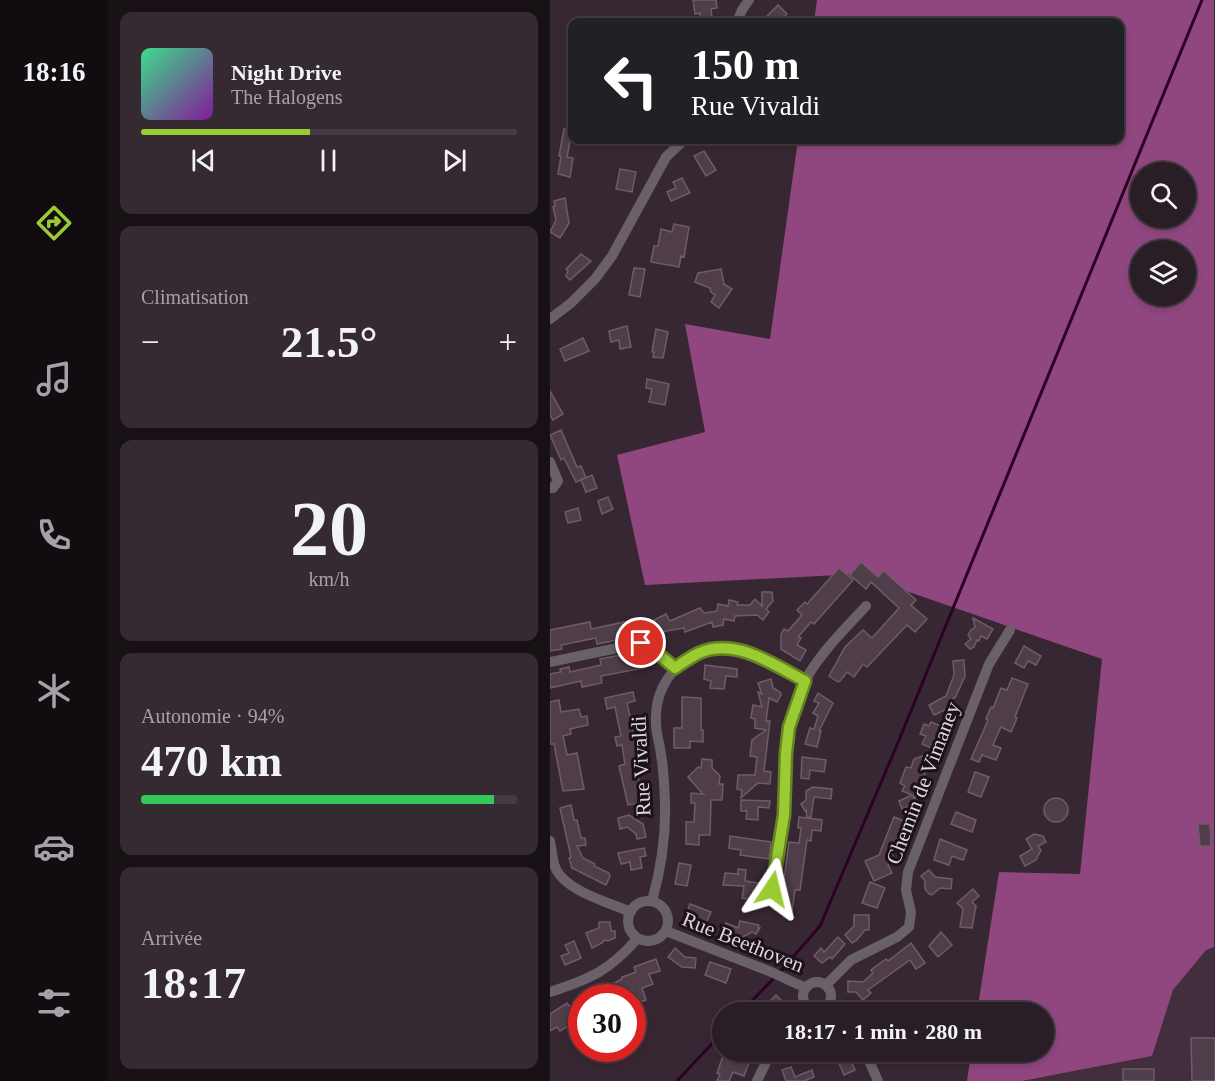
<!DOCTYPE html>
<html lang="fr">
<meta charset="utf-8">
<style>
body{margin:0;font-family:Georgia,serif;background:#352a32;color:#f1f3f6;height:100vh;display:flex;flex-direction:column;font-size:22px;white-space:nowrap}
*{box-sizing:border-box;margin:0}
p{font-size:20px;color:#a5a2a7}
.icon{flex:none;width:33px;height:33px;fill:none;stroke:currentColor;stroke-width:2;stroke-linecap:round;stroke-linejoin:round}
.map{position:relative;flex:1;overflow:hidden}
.sheet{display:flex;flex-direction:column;gap:12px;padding:12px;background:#171015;width:442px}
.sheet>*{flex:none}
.hud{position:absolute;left:18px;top:18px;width:556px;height:126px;border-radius:12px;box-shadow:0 3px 9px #0003,0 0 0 2px #453b43;background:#202124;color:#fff;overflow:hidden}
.fabs{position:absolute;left:580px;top:162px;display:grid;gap:12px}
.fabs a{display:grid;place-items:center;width:66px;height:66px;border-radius:50%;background:#291d26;box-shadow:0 3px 9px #0003,0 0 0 2px #453b43;font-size:30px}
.speed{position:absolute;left:18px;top:984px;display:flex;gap:12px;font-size:30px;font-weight:700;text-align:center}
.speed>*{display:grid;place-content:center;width:78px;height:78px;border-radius:50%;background:#291d26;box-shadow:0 3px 9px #0003,0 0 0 2px #453b43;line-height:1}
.speed .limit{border:9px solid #d22;background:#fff;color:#111}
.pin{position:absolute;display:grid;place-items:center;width:51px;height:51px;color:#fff;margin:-26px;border:3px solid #fff;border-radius:50%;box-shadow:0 2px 6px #0007}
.me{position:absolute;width:66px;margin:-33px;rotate:10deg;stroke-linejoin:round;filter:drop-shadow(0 0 4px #0008)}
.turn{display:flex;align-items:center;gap:21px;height:126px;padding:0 24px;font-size:27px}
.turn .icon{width:78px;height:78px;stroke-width:2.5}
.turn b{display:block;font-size:42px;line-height:51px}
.big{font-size:45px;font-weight:600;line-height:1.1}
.sheet .widget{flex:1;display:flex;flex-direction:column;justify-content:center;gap:9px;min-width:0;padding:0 21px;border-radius:12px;background:#352a32}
.sheet .dial{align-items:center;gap:0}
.dial b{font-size:78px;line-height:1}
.song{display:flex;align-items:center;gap:18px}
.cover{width:72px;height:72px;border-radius:9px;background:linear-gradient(135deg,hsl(150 70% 55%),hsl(290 70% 35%))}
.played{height:6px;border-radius:3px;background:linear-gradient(90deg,#9bcb33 45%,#453b43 45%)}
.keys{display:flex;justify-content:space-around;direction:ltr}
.heat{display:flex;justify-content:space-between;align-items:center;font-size:33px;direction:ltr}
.charge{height:9px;border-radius:4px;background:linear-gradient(90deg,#34c759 94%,#453b43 0)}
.trip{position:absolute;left:162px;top:1002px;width:342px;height:60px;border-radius:30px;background:#291d26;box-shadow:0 3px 9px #0003,0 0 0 2px #453b43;font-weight:600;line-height:60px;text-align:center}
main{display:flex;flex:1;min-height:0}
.dock{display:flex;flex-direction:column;width:108px;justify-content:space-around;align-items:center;background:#100c0f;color:#a5a2a7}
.dock .icon{width:42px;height:42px}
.dock .current{color:#9bcb33}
.dock b{font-size:27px;color:#f1f3f6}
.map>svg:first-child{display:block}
.built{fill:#432e3e}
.forest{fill:#904780;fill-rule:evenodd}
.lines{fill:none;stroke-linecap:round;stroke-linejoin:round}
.stream{stroke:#2e0026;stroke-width:3}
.building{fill:#4f3e4a;stroke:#6e5c69;stroke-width:1.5}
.minor{stroke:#696167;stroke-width:10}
.route-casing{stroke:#658421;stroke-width:15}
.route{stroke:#9bcb33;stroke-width:10}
.labels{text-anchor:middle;stroke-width:6;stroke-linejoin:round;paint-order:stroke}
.street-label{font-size:21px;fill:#dfd5dc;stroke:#1a1218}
</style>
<main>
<nav class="dock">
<b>18:16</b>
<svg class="icon current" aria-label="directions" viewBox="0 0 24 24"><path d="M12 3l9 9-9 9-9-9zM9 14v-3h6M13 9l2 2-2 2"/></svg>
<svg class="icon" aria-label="music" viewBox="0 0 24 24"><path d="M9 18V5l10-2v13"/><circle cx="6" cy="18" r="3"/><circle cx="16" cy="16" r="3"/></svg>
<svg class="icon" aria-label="phone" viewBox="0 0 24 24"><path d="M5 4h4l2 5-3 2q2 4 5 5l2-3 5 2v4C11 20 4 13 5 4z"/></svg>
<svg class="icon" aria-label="climate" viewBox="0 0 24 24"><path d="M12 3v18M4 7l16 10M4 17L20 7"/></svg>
<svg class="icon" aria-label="car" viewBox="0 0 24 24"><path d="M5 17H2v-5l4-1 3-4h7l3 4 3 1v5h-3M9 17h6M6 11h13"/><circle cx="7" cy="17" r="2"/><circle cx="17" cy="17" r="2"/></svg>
<svg class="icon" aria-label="filters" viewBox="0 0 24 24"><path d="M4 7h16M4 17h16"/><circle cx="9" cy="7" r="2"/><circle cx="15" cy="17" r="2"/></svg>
</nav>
<section class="sheet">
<div class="widget">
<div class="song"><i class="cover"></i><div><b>Night Drive</b><p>The Halogens</p></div></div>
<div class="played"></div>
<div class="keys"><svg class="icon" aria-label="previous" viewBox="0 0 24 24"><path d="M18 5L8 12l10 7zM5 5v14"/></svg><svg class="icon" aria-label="pause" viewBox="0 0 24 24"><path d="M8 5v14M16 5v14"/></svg><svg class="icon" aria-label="next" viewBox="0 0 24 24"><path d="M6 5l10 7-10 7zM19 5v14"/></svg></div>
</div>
<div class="widget"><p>Climatisation</p>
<div class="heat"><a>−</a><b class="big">21.5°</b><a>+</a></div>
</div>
<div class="widget dial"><b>20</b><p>km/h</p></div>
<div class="widget"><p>Autonomie · 94%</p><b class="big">470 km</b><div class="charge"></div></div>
<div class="widget"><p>Arrivée</p><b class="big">18:17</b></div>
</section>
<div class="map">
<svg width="665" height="1081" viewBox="0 0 665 1081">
<rect width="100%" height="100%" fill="#372732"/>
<polygon class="built" points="664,947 664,1081 474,1081 602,1056 623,990 656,949"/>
<path class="forest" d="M 267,0 L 664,0 L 664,947 L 656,950 L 623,990 L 602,1056 L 472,1081 L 417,1081 L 421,1052 L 494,1052 L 494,1012 L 427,1012 L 449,872 L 530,874 L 552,659 L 307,574 L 95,585 L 67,455 L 155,432 L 135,324 L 220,339 L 248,140 L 570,140 L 570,22 L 264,22 ZM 591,172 L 636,172 L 636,218 L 591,218 ZM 591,250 L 636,250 L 636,296 L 591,296 Z"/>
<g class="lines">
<g class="stream">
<polyline points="230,972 270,926 347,745 652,0"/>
<polyline points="191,1012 225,977"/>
<polyline points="127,1081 172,1033"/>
</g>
</g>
<g class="building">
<polygon points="143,0 166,0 167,8 161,9 162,17 150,19 150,13 145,14"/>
<polygon points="228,5 237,14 229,22 211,22"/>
<polygon points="14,129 22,131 17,157 23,158 20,177 8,174 11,156 9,156"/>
<polygon points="154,151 166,170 156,176 144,156"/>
<polygon points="70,169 86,172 82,192 66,189"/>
<polygon points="132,178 140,193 121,201 117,192 126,188 123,182"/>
<polygon points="15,198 19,223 10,238 0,232 6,220 3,207 5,206 4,201"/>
<polygon points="124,224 139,227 134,257 131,256 129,267 101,262 104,246 108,246 111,229 122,232"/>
<polygon points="31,254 41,261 20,280 16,276 18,271 16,269"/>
<polygon points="84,268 95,269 90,297 79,295"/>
<polygon points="171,269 174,284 182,289 169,308 161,302 165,295 161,292 160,288 145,282 148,273"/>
<polygon points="77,326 81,347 70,349 69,340 61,342 59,331"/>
<polygon points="106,329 118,332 113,358 103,357 104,352 102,352"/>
<polygon points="33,338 39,351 15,361 10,349"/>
<polygon points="97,379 119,384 115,405 99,402 102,389 96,388"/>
<polygon points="0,391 13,414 3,420 0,415"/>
<polygon points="11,430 27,467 31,466 36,478 26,482 14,458 11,460 0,435"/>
<polygon points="42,475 47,488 36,492 31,480"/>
<polygon points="58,497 63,509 52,514 48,501"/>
<polygon points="28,508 31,520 18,523 15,512"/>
<polygon points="311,562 328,577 334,571 366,600 361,605 377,619 365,632 357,625 317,667 313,664 304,677 297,672 290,681 288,682 279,676 295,647 313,630 322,638 349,608 321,582 316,589 300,575"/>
<polygon points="289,568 303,580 264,624 261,622 248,637 251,638 247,645 256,650 250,661 231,649 231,635 234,629 238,631 252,615 247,610 255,602 257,604"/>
<polygon points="212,592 222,592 223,601 216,609 219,612 213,620 207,615 185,616 184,621 174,619 173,625 163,627 162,622 135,632 134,628 111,632 104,620 116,614 120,621 150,608 154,613 167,611 168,604 178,606 179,600 188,602 187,605 200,605 205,599 212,606"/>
<polygon points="423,618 443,629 437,639 431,636 429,641 427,640 424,647 420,649 415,644 421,639 418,635 421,630 425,627"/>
<polygon points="84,620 87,636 47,644 46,638 11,645 12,649 0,651 0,630 40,622 41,629"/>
<polygon points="474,646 491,656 486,665 478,661 474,668 465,663"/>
<polygon points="90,651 94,668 51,676 52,683 32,687 31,681 0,688 0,674 11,672 10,669 19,667 20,672 51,665 50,659"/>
<polygon points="414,660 415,676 405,698 403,698 399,708 384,715 379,705 396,696 404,675 403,661"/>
<polygon points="155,665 187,669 187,677 176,676 174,689 160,688 161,681 154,679"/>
<polygon points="462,678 478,684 465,717 467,718 461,732 451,727 443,745 451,748 446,760 432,755 429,762 421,759 438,720 436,719 441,707 443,708 451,688 457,690"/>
<polygon points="221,679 223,688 230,692 231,695 227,702 219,698 216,721 220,721 214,771 221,772 220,784 208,783 191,798 192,790 187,789 188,775 205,775 207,757 200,756 202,740 216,730 205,728 205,719 201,718 203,705 212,707 208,692 212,694 208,683"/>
<polygon points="83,692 85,701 77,703 81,721 86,720 87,728 82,729 86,751 91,750 93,759 85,761 89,782 91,782 93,793 98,792 100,801 78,805 69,766 75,764 72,745 67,746 65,737 71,736 65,707 57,709 55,698"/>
<polygon points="268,693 283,703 269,731 271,731 267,747 255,744 260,728 264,729 268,716 263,713 269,703 264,701"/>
<polygon points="132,697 151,698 151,730 153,730 153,742 140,741 140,748 124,748 124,728 132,728"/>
<polygon points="9,700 11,712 29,709 31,717 37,716 38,725 20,729 21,734 13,736 17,755 27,753 34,789 13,791 4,744 0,744 0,702"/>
<polygon points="381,722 393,727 384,749 372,744 376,736 370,734 374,724 379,726"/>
<polygon points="378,754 384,768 376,771 365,799 364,796 360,806 352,809 349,801 362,795 352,791 355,786 350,783 356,767 361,768 364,759"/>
<polygon points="252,757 276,760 274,772 260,770 259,779 251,778"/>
<polygon points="152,759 162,760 162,768 170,776 169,784 173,784 172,800 161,800 160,835 149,835 149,845 136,844 136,822 144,822 145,803 141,803 141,793 153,794 138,777 148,767 151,768"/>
<polygon points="425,772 439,777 431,797 418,792"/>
<polygon points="263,787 282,789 281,799 264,797 261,817 257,817 256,810 255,811 251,804 256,800 256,791"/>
<circle cx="506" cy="810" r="12"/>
<polygon points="191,800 220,801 219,808 208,807 208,820 196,819 197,811 191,811"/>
<polygon points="21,805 24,820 27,820 31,838 35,838 36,845 27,846 33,858 45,864 44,866 59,873 60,876 56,885 22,868 19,858 21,857 10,808"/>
<polygon points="406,812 426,820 422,832 401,824"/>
<polygon points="79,815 93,824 96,837 87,839 86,834 77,827 70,829 68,818"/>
<polygon points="249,817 272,820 271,831 262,830 261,841 257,840 250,890 245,890 242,912 225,910 226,903 192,898 194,886 173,885 175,873 188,874 188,869 196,870 195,881 215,884 217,894 221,896 227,894 230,889 233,887 239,842 249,843 251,828 248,828"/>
<polygon points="344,817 357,822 338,865 342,873 324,881 315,861 329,855"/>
<polygon points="648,824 660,824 661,846 650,846"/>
<polygon points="484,834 493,836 496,842 488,846 491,850 486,860 475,866 470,856 482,849 476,839"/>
<polygon points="180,836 221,842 219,859 190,855 191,850 179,848"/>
<polygon points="390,839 417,850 413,860 402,856 399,865 384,860"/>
<polygon points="94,848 96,856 90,857 92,868 81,870 80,862 71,864 68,853"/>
<polygon points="129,863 141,865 137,886 125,884"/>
<polygon points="379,870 385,877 402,879 401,889 390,888 382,895 379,894 375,889 375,881 371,876"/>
<polygon points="320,882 335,888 327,908 312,903"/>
<polygon points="423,889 429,896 422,902 426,906 422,928 410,927 413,909 407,903"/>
<polygon points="140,904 161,912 156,923 136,914"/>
<polygon points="304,915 319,915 319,930 315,930 307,940 302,943 295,935 304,926"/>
<polygon points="190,921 209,925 208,928 210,928 206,934 202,932 189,939 172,933 176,923 188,928"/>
<polygon points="49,922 60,922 61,931 65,931 65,938 58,941 54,940 52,943 42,948 36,933 49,928"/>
<polygon points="391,932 402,945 388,957 379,946"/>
<polygon points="288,937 295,944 282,959 280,957 272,963 264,956 271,948 274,952"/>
<polygon points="24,941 31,958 15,965 11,956 19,953 15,945"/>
<polygon points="361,943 375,963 366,969 360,960 318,990 321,993 313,1000 306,992 298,992 298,981 313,982 323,973 321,970 336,959 338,961"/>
<polygon points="125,948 135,957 146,958 145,968 132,967 118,957"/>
<polygon points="106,959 110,971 99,974 103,984 92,988 96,1000 82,1005 82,990 62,997 58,986 72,979 72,977 86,972 84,967"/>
<polygon points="160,962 181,969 176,983 155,975"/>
<polygon points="226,995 235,1004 227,1012 209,1012"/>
<polygon points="32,1002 32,1018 10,1031 7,1027 0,1031 0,1014 17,1003 19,1006"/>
<polygon points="641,1038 665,1038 665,1081 642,1081"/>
<polygon points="181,1052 203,1052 194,1076 183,1072 179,1081 167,1081 170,1074 167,1073 174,1053 179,1055"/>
<polygon points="295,1052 297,1052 305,1070 294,1075 286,1056"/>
<polygon points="340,1052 370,1052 370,1054 343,1061"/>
<polygon points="241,1067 245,1077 262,1070 264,1077 254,1081 236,1081 232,1070"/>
<rect x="573" y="1069" width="31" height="12"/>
</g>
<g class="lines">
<g class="minor">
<polyline points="187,22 192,10 199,0"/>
<polyline points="0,319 21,303 45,279 62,256 116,157 134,140"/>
<polyline points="0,462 8,481 3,488 0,488"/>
<polyline points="0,662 91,643 99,646 125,668"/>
<path d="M 0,841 C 2,850 2,861 6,869 C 16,891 60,903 81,912"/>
<path d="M 222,889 C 227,864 232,838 234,812 C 238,766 233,725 255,681 C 269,654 295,629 316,606"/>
<circle cx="98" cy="921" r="20"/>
<path d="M 102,901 C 111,869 116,833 115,801 C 114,785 114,770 111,755 C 110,744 106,734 106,723 C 103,669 153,636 202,654 C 220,660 238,672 255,681"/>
<polyline points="116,931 219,971 256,988"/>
<circle cx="267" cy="996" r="14"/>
<polyline points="276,985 301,960 347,937 359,927 361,912 356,890 358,872 439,664 460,630"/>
<path d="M 0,992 C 40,979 59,971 87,939"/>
<polyline points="315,1052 328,1081"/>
<polyline points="207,1081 221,1052"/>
</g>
</g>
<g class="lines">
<g class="route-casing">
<path id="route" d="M 91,643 L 99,646 L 125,668 C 132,663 141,657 149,653 C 186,637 224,665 255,681 L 239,727 L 236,753 L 234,815 L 222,889"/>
</g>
<use href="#route" class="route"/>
</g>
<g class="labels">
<g class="street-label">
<text transform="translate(91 766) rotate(-93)" y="7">Rue Vivaldi</text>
<text transform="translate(373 783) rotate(-69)" y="7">Chemin de Vimaney</text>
<text transform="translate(193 942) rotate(22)" y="7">Rue Beethoven</text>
</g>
</g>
</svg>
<div class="fabs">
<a><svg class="icon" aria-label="search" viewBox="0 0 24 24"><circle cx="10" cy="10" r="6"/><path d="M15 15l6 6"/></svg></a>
<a><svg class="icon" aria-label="layers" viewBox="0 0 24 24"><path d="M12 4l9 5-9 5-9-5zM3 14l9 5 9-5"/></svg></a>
</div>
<div class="speed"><div class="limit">30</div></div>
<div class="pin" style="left:91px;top:643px;background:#d93025"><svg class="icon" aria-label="arrive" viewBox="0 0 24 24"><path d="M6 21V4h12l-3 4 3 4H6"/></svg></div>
<svg class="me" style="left:222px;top:889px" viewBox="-20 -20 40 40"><path d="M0-17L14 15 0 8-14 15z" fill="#9bcb33" stroke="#fff" stroke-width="4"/></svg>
<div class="trip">18:17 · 1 min · 280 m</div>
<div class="hud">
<div class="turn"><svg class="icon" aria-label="left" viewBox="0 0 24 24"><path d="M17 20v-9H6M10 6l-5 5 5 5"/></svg><div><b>150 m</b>Rue Vivaldi</div></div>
</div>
</div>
</main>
